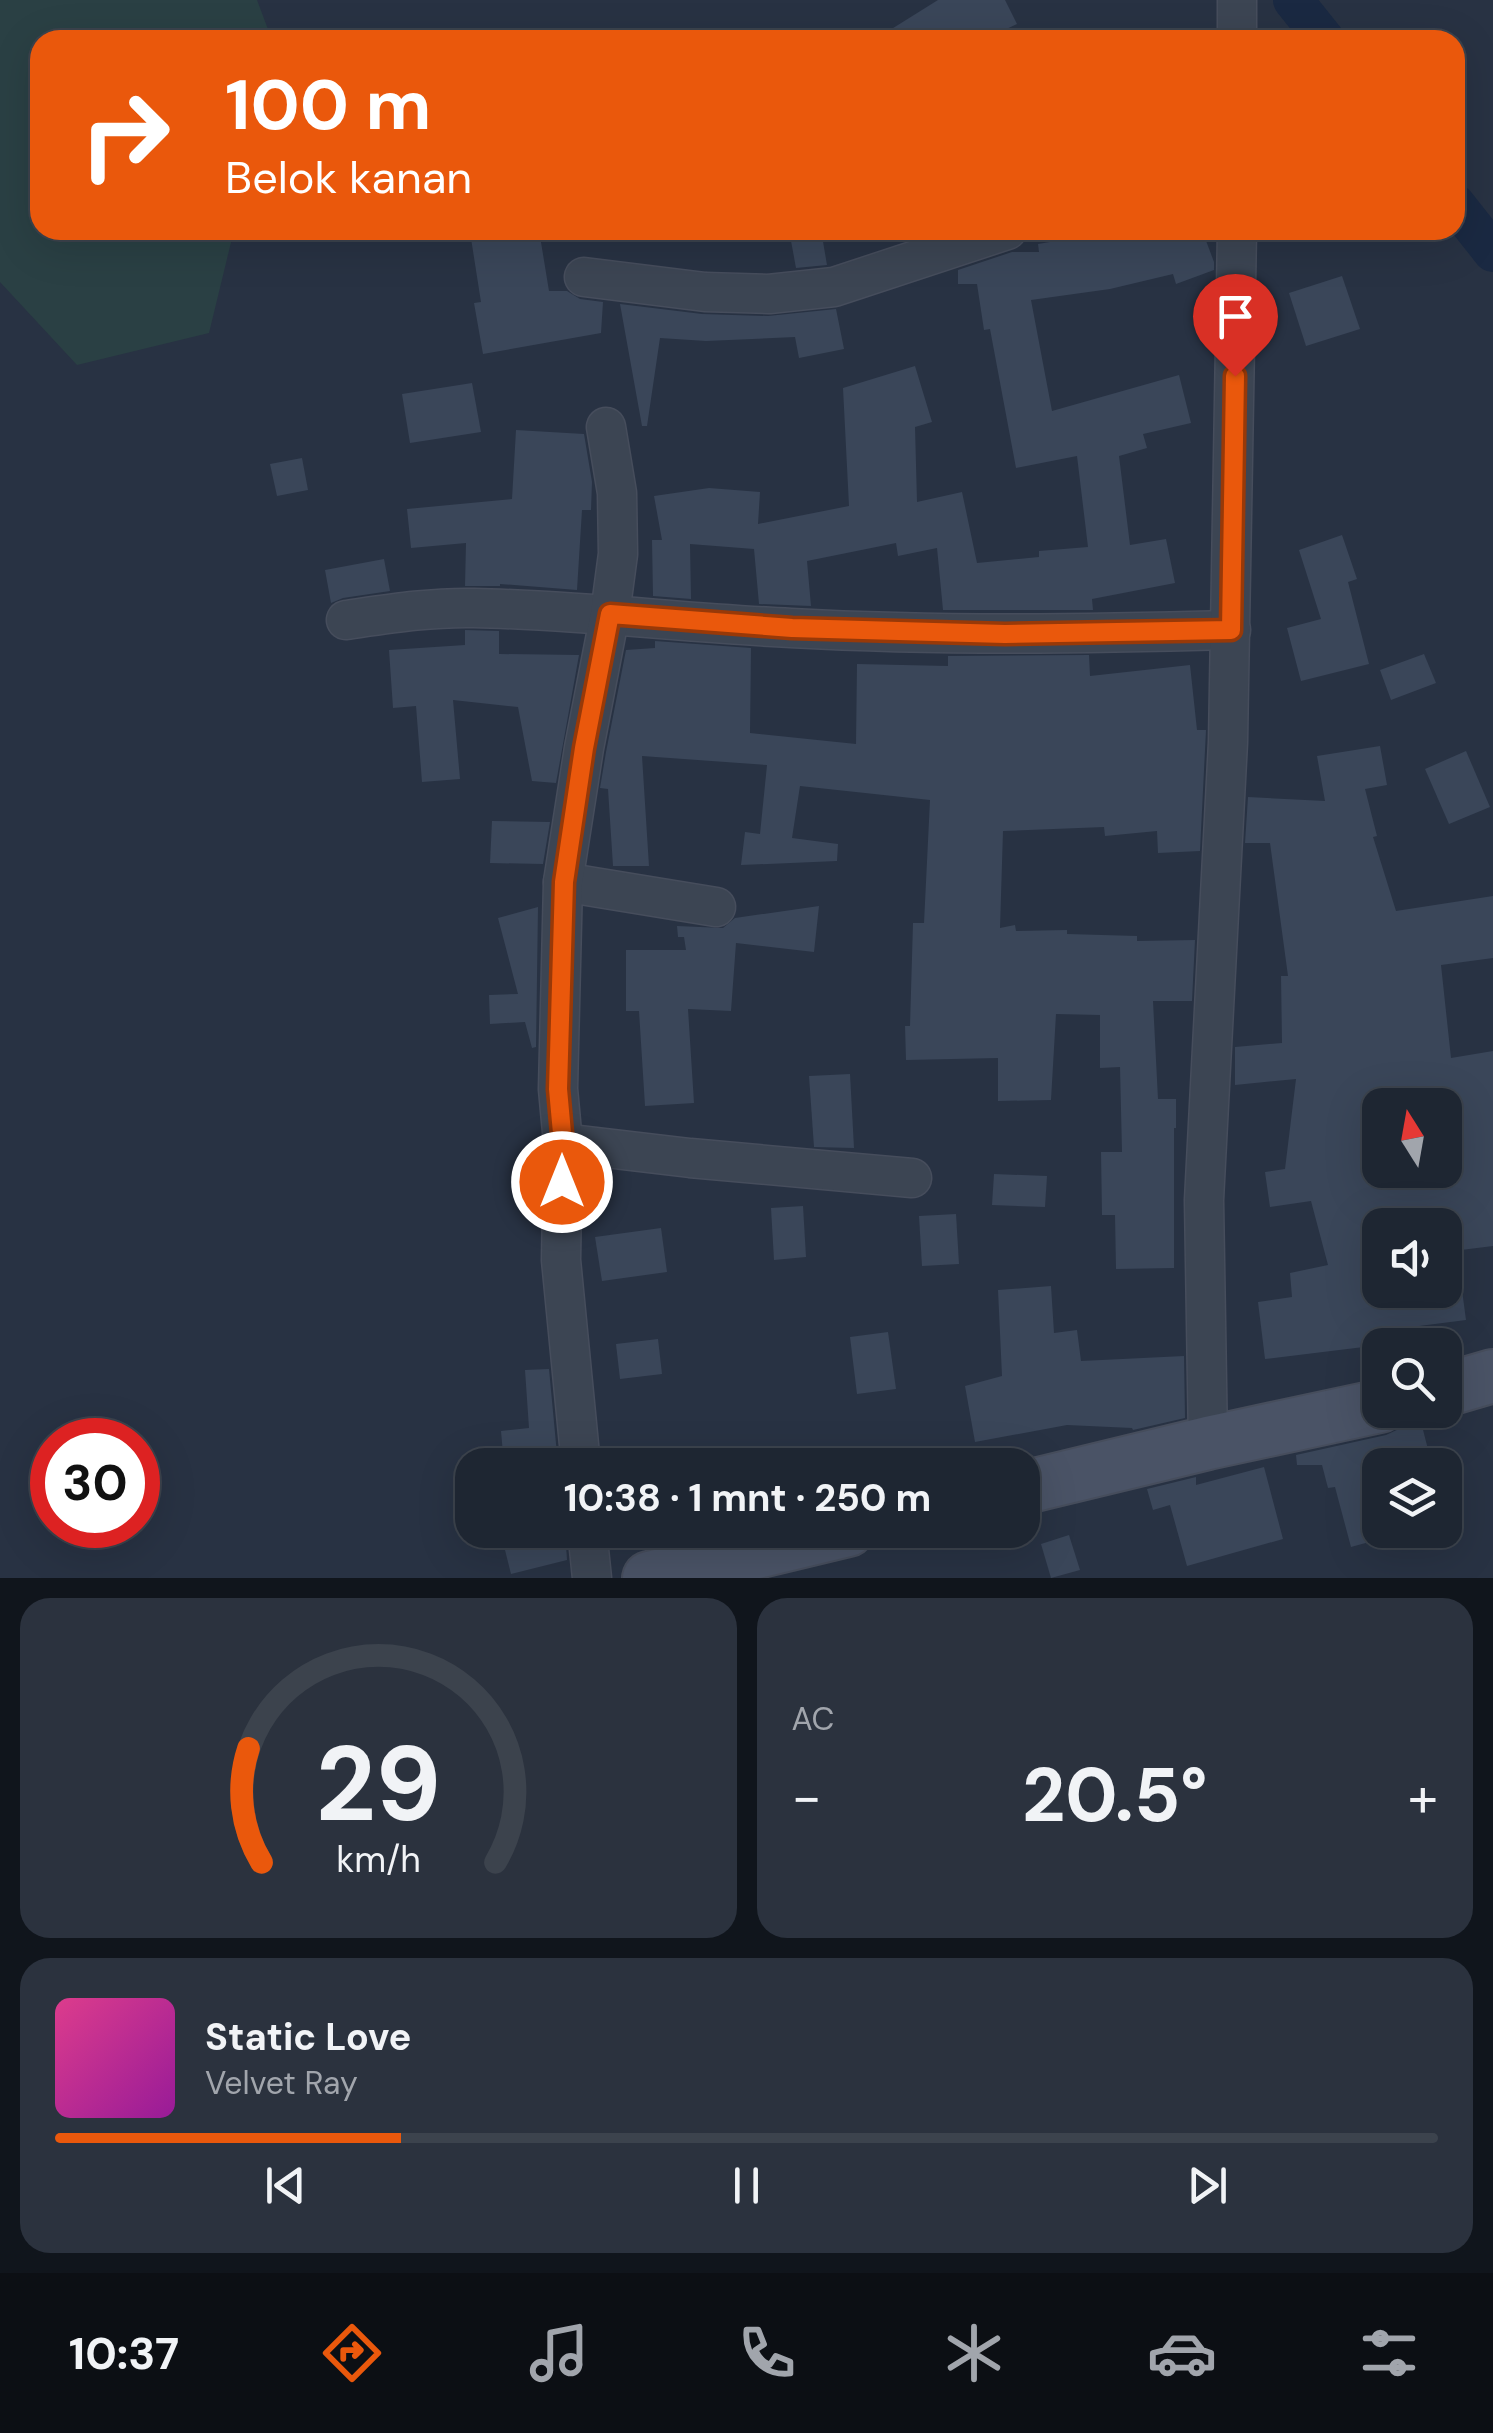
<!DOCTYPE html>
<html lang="id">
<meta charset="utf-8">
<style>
body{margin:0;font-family:"DM Sans",sans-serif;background:#2b323e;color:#f1f3f6;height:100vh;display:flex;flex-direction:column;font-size:38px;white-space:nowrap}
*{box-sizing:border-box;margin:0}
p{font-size:32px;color:#a1a5ac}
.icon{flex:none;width:55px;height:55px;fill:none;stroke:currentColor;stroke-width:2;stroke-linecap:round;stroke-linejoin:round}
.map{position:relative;height:1578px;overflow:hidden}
.details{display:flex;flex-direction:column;gap:20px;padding:20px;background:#10151c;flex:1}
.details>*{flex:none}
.guide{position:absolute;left:30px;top:30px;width:1435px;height:210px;border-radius:30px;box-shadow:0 10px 40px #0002,0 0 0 2px #3c434d;background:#ea580c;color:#fff;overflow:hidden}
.needle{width:65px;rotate:349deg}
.buttons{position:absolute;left:1362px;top:1088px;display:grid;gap:20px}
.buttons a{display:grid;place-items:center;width:100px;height:100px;border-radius:20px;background:#1e2632;box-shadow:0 10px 40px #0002,0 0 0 2px #3c434d;font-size:50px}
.speed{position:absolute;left:30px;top:1418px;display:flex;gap:20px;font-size:50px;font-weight:700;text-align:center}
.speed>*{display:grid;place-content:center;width:130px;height:130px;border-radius:50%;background:#1e2632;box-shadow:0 10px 40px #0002,0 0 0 2px #3c434d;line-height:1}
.speed .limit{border:15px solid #d22;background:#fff;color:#111}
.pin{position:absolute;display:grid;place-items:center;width:85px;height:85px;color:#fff;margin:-102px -42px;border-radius:50% 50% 50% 0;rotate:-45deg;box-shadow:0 0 10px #0007}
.pin .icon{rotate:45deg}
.me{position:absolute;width:110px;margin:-55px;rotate:0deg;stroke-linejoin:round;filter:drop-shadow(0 0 8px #0008)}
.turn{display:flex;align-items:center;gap:35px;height:210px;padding:0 30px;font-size:45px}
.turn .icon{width:130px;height:130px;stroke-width:2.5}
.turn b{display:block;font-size:70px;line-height:85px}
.big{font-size:75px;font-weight:700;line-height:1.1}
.details .tile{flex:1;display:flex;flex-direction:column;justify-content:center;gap:15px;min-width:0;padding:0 35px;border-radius:30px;background:#2b323e}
.details .dial{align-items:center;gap:0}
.dial svg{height:260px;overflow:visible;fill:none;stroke:#3c434d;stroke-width:7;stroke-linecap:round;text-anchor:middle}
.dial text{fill:#f1f3f6;stroke:none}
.song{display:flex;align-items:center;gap:30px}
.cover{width:120px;height:120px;border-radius:15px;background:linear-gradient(135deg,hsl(330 70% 55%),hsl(300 70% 35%))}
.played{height:10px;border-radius:5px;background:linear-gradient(90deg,#ea580c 25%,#3c434d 25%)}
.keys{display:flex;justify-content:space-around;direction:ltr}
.heat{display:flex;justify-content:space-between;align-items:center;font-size:55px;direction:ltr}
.details .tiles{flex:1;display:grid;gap:20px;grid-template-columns:1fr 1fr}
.tile:last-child{grid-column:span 2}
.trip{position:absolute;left:455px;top:1448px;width:585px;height:100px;border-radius:30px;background:#1e2632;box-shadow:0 10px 40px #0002,0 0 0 2px #3c434d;font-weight:700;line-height:100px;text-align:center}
.menu{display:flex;height:160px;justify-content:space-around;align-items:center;background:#0c0f14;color:#a1a5ac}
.menu .icon{width:70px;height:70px}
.menu .active{color:#ea580c}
.menu b{font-size:45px;color:#f1f3f6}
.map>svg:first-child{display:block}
.green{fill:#2a4044}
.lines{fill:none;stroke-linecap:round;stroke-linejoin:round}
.canal{stroke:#1a2942;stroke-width:40}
.building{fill:#3a4659;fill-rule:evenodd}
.street-casing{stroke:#464d5c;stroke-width:41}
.secondary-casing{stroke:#464d5c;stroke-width:56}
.street{stroke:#3c4553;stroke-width:38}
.secondary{stroke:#4a5366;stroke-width:52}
.route-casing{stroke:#983908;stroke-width:25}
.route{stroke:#ea580c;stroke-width:18}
</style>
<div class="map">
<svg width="1493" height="1578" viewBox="0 0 1493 1578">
<rect width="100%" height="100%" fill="#283243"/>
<polygon class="green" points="0,0 257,0 272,40 40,40 40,230 234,230 209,333 77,365 0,282"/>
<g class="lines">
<g class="canal">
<polyline points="1293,0 1325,40"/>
<polyline points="1455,204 1493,252"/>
</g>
</g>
<g class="building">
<polygon points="938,0 1005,0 1017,24 983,40 874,40"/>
<polygon points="485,230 539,230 549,291 567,291 580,299 603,302 601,333 483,354 474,303 481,302 470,232"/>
<polygon points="789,230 821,230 827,265 796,268"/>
<polygon points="1120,230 1202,230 1214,262 1214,270 1176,284 1173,274 1110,289 1031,300 1052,411 1179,375 1191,423 1143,434 1147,448 1119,456 1130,545 1166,539 1175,583 1092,599 1093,610 943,610 937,548 898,556 896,543 807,561 811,606 759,604 754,549 690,544 691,599 653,596 652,540 662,540 654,496 709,488 760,492 758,524 849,506 843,388 915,366 932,422 915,427 917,502 962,492 977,563 1039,557 1039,551 1088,547 1077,456 1016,468 990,329 984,330 977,284 958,284 958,270 1012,252 1039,252 1038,244"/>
<polygon points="1342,276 1360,329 1306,346 1289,293"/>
<polygon points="620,304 702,314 768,316 836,309 844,349 799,358 795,337 706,341 660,338 647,426 642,426"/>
<polygon points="472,383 481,432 410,443 402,394"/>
<polygon points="516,430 584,434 592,482 591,510 582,510 577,590 500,584 500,586 465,586 466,543 411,548 407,509 512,499"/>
<polygon points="302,458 308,490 277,496 270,464"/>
<polygon points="1342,535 1357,579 1348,582 1369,664 1301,681 1287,628 1321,619 1299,550"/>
<polygon points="384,559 390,591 343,598 331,603 325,570"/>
<polygon points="465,630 499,631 499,654 579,655 556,783 532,781 518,707 453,700 460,779 422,782 416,706 393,708 389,650 465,645"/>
<polygon points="655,641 751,648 750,733 856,744 857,664 948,666 948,656 1089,655 1090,676 1190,665 1197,730 1206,730 1200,851 1158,853 1157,831 1105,836 1104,827 1003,831 1000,928 1015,925 1016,931 1067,930 1067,934 1137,936 1137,941 1195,940 1192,1001 1153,1001 1158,1099 1176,1099 1176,1128 1174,1128 1174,1268 1116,1269 1115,1215 1102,1215 1101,1152 1122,1152 1120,1067 1100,1068 1100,1015 1056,1014 1051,1100 998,1101 998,1058 906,1060 905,1026 910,1026 913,923 924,923 930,800 800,786 792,838 838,844 837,861 741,865 745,832 760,834 767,765 642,756 649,866 613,866 608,789 600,788 606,752 626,650 655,648"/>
<polygon points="1424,654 1436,683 1391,700 1380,670"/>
<path d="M 1380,746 L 1387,785 L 1365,789 L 1377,836 L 1373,837 L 1396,911 L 1493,896 L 1493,958 L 1441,965 L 1451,1058 L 1493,1051 L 1493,1246 L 1445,1252 L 1445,1225 L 1380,1225 L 1380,1290 L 1462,1290 L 1466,1320 L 1380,1331 L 1380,1345 L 1265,1359 L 1258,1302 L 1292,1297 L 1290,1273 L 1328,1265 L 1311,1201 L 1270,1207 L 1265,1172 L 1285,1169 L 1296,1079 L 1235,1085 L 1235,1047 L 1282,1043 L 1281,976 L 1288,976 L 1270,843 L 1245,843 L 1248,797 L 1325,801 L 1317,756 ZM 1380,1105 L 1449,1105 L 1462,1170 L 1380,1170 Z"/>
<polygon points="1466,751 1490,807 1449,824 1425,769"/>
<polygon points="492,821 550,822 543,864 490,863"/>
<polygon points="819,906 814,952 736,943 731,1011 688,1009 694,1103 645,1106 639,1011 626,1011 626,950 686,950 684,937 678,937 677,926 723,928 735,918"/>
<polygon points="538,907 536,1047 532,1048 525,1022 490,1024 489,995 518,994 498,918"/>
<polygon points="850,1074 854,1148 814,1147 809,1076"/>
<polygon points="994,1174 1047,1176 1045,1207 992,1205"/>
<polygon points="803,1206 806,1257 774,1260 771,1208"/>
<polygon points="956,1214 959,1264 922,1266 919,1216"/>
<polygon points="661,1228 667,1272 602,1281 595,1237"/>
<polygon points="1051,1286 1054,1333 1077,1330 1081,1361 1184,1356 1185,1418 1133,1430 1132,1428 1067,1425 975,1442 965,1386 1002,1376 998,1290"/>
<polygon points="888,1332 896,1389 857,1394 850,1337"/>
<polygon points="658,1339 662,1374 620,1379 616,1344"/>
<polygon points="549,1369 558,1465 504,1465 501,1431 529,1428 525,1370"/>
<polygon points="1421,1422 1432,1465 1376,1465 1380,1479 1380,1539 1351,1547 1335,1487 1328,1488 1322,1465 1297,1465 1296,1455 1386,1435 1401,1428"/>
<polygon points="1264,1467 1283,1539 1187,1566 1170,1505 1153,1510 1147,1489 1196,1477 1196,1485"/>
<polygon points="500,1530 565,1530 567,1560 511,1574"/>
<polygon points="1069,1535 1080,1570 1051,1578 1041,1544"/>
</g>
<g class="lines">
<g class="street-casing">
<g id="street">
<polyline points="1237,0 1237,40"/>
<polyline points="584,277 705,292 769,294 834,287 1007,230"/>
<path d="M 346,620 C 388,614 431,607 474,608 C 580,610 685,623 791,628 C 938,636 1084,634 1231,630"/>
<polyline points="563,882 716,907"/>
<polyline points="563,1143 690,1158 912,1178"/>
<polyline points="1208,1443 1204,1200 1228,742 1237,230"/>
<polyline points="581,1465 561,1260 563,1143 558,1089 563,882 584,748 610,614 618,554 617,493 606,427"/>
<polyline points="587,1530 592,1578"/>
</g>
</g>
<g class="secondary-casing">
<g id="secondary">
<polyline points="1445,1390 1493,1376"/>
<polyline points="1022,1488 1208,1443 1380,1406"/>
<polyline points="649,1578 848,1530"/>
</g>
</g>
<use href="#street" class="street"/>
<use href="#secondary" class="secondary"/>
</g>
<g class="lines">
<g class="route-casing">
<polyline id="route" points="562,1182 563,1144 558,1089 564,882 584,748 610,614 792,628 1005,634 1231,630 1235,376"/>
</g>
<use href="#route" class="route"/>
</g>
</svg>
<div class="buttons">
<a><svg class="needle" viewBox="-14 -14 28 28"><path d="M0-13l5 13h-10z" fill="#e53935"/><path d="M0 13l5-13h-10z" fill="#a1a5ac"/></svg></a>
<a><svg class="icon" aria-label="sound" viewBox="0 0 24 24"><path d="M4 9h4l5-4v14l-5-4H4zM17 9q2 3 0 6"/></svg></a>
<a><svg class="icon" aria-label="search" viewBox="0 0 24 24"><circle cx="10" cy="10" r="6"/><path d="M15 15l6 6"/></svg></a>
<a><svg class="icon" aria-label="layers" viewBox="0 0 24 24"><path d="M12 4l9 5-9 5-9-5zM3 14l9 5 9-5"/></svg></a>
</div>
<div class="speed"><div class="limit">30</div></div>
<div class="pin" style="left:1235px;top:376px;background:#d93025"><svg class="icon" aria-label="arrive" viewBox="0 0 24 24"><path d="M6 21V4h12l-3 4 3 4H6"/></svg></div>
<svg class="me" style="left:562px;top:1182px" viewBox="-20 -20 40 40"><circle r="17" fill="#ea580c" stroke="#fff" stroke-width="3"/><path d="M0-11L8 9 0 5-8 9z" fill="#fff"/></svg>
<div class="trip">10:38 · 1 mnt · 250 m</div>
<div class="guide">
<div class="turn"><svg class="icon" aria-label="right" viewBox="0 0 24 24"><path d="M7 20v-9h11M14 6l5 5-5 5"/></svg><div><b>100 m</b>Belok kanan</div></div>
</div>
</div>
<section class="details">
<div class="tiles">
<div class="tile dial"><svg viewBox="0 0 100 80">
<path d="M14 69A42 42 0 1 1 86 69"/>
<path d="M14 69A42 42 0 0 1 10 34" stroke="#ea580c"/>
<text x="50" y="56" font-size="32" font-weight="700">29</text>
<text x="50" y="72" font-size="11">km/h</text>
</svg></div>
<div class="tile"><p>AC</p>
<div class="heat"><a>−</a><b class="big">20.5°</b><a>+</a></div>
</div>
<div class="tile">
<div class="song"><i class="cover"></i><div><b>Static Love</b><p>Velvet Ray</p></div></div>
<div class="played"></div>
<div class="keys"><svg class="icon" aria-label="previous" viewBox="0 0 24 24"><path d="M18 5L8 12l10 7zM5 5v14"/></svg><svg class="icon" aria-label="pause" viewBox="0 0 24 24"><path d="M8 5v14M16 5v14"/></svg><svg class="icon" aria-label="next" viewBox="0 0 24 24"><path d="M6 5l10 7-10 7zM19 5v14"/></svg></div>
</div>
</div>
</section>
<nav class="menu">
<b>10:37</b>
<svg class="icon active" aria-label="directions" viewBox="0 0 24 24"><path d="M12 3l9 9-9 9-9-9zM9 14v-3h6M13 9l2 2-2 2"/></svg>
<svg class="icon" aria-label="music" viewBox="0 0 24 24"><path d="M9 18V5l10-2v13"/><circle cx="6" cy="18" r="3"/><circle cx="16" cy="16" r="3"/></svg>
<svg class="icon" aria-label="phone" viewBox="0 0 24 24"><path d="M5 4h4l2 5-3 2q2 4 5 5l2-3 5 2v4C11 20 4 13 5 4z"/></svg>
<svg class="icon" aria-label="climate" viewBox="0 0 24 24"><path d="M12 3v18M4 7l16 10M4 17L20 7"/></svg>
<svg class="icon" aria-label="car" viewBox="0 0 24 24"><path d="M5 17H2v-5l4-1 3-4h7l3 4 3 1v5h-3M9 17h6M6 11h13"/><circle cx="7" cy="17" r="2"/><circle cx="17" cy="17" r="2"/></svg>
<svg class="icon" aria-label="filters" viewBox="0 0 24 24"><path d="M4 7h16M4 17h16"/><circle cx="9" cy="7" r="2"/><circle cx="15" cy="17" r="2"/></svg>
</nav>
